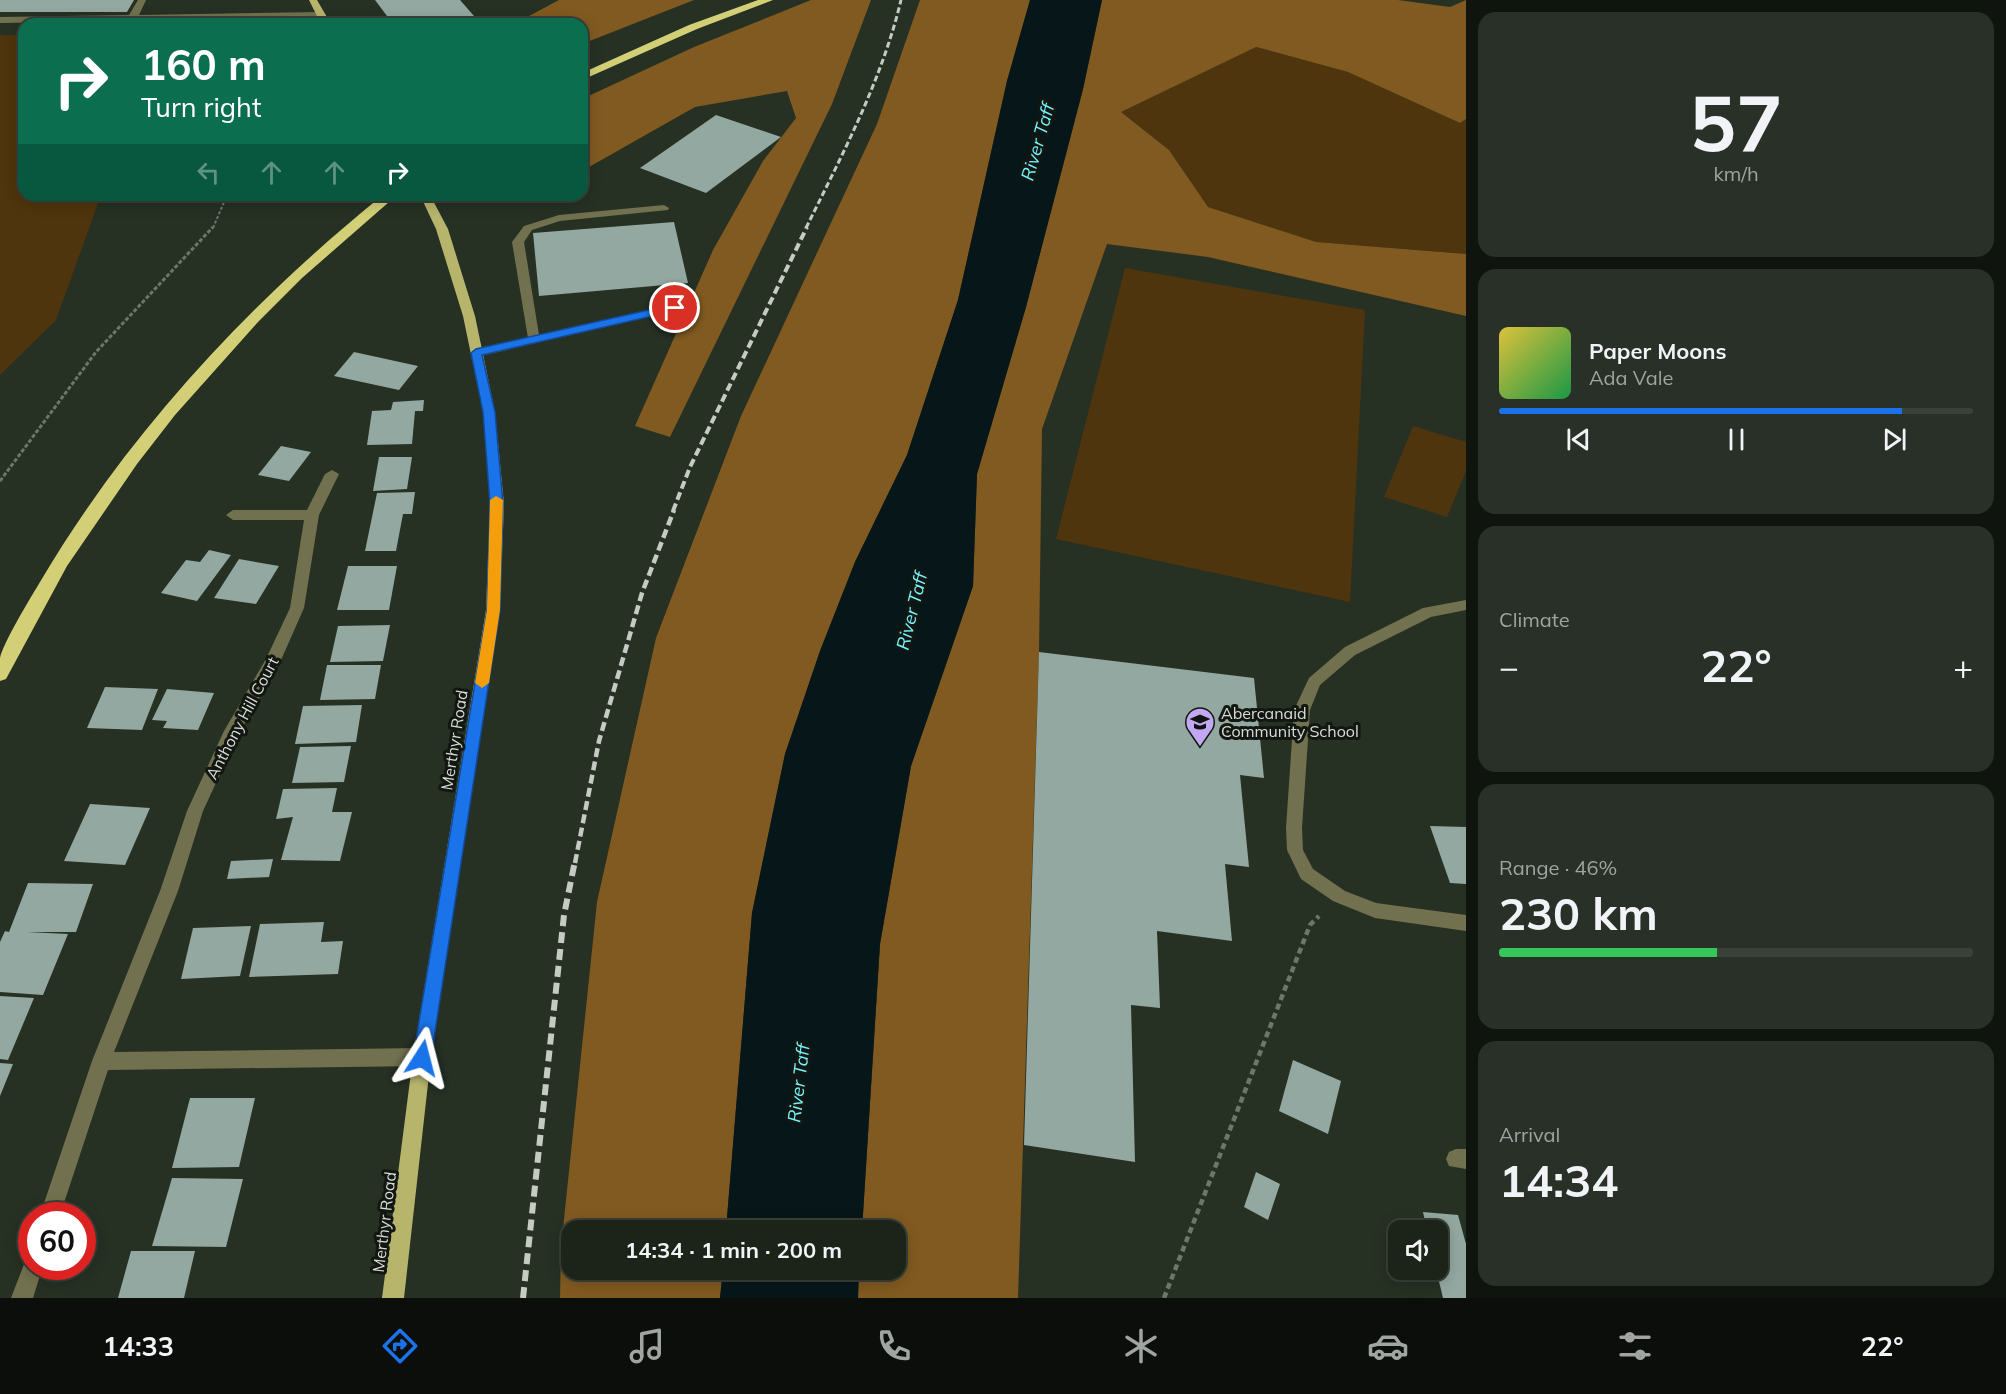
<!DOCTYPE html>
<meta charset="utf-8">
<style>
body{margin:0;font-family:Mulish,sans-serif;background:#293027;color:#f1f3f6;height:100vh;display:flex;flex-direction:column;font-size:22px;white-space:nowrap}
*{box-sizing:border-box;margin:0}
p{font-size:20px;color:#a0a4a2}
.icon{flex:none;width:33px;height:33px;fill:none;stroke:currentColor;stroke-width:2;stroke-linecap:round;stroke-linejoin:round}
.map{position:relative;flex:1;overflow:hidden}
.drawer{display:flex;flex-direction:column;gap:12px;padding:12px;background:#0f140e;width:540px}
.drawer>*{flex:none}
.guide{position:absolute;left:18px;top:18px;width:570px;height:183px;border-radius:18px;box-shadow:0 3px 15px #0003,0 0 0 2px #3a4139;background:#0b6e4f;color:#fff;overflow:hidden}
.tools{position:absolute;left:1388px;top:1220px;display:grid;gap:12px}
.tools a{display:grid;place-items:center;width:60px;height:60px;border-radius:12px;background:#1c241a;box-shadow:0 3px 15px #0003,0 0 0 2px #3a4139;font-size:30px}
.speed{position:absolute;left:18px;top:1202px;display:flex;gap:12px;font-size:30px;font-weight:700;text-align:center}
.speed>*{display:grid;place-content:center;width:78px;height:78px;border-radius:50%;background:#1c241a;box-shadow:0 3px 15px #0003,0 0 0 2px #3a4139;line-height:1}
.speed .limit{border:9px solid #d22;background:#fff;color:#111}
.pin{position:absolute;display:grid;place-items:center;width:51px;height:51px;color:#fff;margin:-26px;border:3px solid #fff;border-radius:50%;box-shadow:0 2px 6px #0007}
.me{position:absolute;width:66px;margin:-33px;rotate:9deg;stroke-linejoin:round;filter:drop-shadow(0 0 4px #0008)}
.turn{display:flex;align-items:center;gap:21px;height:126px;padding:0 24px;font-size:27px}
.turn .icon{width:78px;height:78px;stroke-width:2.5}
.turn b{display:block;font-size:42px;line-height:51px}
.lanes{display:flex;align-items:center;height:57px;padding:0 24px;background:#0003;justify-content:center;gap:30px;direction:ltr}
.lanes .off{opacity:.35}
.big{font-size:45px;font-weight:700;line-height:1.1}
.drawer .widget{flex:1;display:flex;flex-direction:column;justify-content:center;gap:9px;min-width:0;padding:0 21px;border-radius:18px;background:#293027}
.drawer .dial{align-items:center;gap:0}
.dial b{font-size:78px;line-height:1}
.song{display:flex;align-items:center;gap:18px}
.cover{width:72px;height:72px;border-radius:9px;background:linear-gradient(135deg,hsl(50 70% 55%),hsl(140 70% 35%))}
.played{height:6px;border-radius:3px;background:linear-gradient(90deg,#1a73e8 85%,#3a4139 85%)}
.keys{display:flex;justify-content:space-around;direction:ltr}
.heat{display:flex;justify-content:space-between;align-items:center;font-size:33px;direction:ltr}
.charge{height:9px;border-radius:4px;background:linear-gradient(90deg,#34c759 46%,#3a4139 0)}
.trip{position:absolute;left:561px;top:1220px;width:345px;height:60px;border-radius:18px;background:#1c241a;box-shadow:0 3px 15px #0003,0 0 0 2px #3a4139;font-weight:700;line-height:60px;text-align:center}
.tabs{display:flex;height:96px;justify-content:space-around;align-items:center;background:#0b0e0a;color:#a0a4a2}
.tabs .icon{width:42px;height:42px}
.tabs .current{color:#1a73e8}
.tabs b{font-size:27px;color:#f1f3f6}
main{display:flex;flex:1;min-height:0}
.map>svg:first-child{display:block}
.green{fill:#4f350d}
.forest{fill:#805a20}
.water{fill:#071719}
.building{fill:#93a8a0}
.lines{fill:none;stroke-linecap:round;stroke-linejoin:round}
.path-far2{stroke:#6e766b;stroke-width:2;stroke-dasharray:3 2;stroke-linecap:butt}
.path-far1{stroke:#6e766b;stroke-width:3;stroke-dasharray:4 2;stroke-linecap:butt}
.path{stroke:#6e766b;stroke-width:4.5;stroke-dasharray:6 4;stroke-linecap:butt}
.minor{fill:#72714f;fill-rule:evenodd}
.major{fill:#b7b46c;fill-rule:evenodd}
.highway{fill:#d2cf77;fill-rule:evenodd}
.rail-far3{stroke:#c5cbc3;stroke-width:3;stroke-dasharray:6 3;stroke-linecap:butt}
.rail-far2{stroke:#c5cbc3;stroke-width:4;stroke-dasharray:8 4;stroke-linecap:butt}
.rail-far1{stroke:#c5cbc3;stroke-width:4.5;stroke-dasharray:9 4.5;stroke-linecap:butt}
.rail{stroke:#c5cbc3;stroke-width:6;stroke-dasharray:11 6;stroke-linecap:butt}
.route{fill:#1a73e8;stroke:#114b97;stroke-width:1.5}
.slow{fill:#f59e0b}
.labels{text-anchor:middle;stroke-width:6;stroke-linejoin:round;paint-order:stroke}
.poi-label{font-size:16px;fill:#d8ded6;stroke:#121711;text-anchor:start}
.street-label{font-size:16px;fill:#d8ded6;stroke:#121711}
.water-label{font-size:18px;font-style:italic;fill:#76f4ff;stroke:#121711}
</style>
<main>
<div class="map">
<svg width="1466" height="1298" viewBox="0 0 1466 1298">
<rect width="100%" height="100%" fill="#263023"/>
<g class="green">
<polygon points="0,35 24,35 24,195 101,195 56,320 0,375"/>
<polygon points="1255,47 1348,72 1460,123 1466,119 1466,254 1316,242 1208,207 1169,150 1121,112"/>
<polygon points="1125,268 1365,310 1350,602 1056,539"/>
<polygon points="1413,426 1466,442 1466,471 1447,517 1384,497"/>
</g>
<g class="forest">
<polygon points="559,0 694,0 582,44 582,24 514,24"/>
<polygon points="811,0 871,0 832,104 670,437 635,426 713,250 763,161 796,118 787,91 695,107 582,171 582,99 694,47"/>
<polygon points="920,0 1030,0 1007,81 958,300 907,455 855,562 820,651 785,754 752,913 726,1230 572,1230 572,1269 723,1269 720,1298 560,1298 561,1248 597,902 656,638 741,416 877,124"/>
<polygon points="1102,0 1398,0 1450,7 1466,0 1466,119 1460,123 1348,72 1256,47 1121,112 1169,150 1208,207 1316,242 1466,254 1466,316 1208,257 1107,244 1042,429 1039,652 1018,1298 858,1298 859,1269 896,1269 896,1230 862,1230 880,944 911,766 973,586 977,474 1026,307 1083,89"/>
</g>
<g class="water">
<polygon points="1030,0 1102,0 1083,89 1026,307 977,474 973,586 911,766 880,944 862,1230 726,1230 752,913 785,754 820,651 855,562 907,455 958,300 1007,81"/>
<polygon points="723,1269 859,1269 858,1298 720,1298"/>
</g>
<g class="building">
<polygon points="0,0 134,0 127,12 0,12"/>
<polygon points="375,0 460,0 481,24 393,24"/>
<polygon points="716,115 781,137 706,193 640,168"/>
<polygon points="674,222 688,283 539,296 533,233"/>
<polygon points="354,352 418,366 399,390 334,376"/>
<polygon points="424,400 423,411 415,411 412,444 367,445 372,411 391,410 393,402"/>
<polygon points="281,446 311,452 289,481 258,475"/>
<polygon points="379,457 412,457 407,489 373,491"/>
<polygon points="415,492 412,514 403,514 396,551 365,551 377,493"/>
<polygon points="209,550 231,555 197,601 161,593 186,560 200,562"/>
<polygon points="239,559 279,566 256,604 214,598"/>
<polygon points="348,566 397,566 389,610 337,610"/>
<polygon points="390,625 383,661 330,662 338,626"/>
<polygon points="1039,652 1254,678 1264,778 1240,775 1249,867 1225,864 1232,941 1157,931 1160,1008 1131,1005 1135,1162 1024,1145"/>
<polygon points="327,665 381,665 375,699 320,700"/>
<polygon points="105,687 158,689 142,730 87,728"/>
<polygon points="167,689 214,693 198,730 163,728 167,721 152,720"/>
<polygon points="362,705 356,742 295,744 303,706"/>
<polygon points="351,746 344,782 292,783 300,747"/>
<polygon points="337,788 332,812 352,812 340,861 281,860 293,817 276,819 283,789"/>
<polygon points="90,804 150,808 125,865 64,861"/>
<polygon points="1430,826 1466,827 1466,884 1450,883"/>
<polygon points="273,859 269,877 227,879 231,861"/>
<polygon points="28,883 93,884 76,932 27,932 68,934 43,995 0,992 0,942 5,931 9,932"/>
<polygon points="324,922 321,942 343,941 338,974 249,977 260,924"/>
<polygon points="251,926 240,976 181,979 193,928"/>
<polygon points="0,996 34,998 8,1060 0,1059"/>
<polygon points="1293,1060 1341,1081 1328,1134 1279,1111"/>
<polygon points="0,1063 13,1064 0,1096"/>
<polygon points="190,1098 255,1098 239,1167 172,1168"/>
<polygon points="1256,1172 1280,1184 1268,1220 1244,1207"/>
<polygon points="172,1178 243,1179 226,1247 152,1246"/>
<polygon points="1423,1212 1458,1215 1466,1244 1466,1298 1443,1298 1436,1269 1437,1230 1427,1230"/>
<polygon points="131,1251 195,1251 184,1298 118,1298"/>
</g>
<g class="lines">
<polyline class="path-far2" points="213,228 227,195"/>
<polyline class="path-far1" points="0,481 96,352 213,227"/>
<polyline class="path" points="1164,1298 1310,925 1319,916"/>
<g class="minor">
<polygon points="138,0 146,0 139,15 321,12 326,15 321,18 0,23 0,17 129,15"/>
<polygon points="664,205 669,208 668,210 560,221 532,230 524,242 539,335 675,304 681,308 679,310 476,357 472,356 472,350 528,338 512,242 524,226 559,215"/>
<polygon points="332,470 339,474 319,515 304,608 281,660 239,733 203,811 178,891 114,1052 422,1048 429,1051 431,1057 429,1063 422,1066 108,1070 60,1215 40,1215 92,1061 160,891 187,811 224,731 266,659 290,608 304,520 233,520 226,515 233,510 307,510 325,474"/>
<polygon points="1466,600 1466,610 1431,617 1355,655 1320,685 1310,710 1302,828 1303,850 1313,869 1345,891 1376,903 1466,915 1466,931 1375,918 1333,901 1301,879 1287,850 1286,828 1294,710 1309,678 1345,647 1423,608"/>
<polygon points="1456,1149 1466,1149 1466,1169 1449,1166 1446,1159 1449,1152"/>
<polygon points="32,1256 32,1266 43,1266 33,1298 11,1298 26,1259"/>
</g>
<g class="major">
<polygon points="309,0 317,0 331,24 321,24"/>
<polygon points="420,195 430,195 448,229 475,316 495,412 504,504 500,610 431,1057 404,1298 382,1298 413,1057 486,610 490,504 483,412 463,316 436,229"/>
</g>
<g class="highway">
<polygon points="758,0 773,0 697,29 582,80 582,73 689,25"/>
<path d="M 383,195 L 397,195 L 302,278 L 258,322 L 175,415 L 137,464 L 67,566 L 6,679 L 0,681 C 0,674 0,665 0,658 C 3,643 31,597 40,582 C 128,433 249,303 383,195 Z"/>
</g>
<path class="rail-far3" d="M 806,228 C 842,155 882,80 901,0"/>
<polyline class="rail-far2" points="673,511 690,467 807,227"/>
<polyline class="rail-far1" points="575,863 599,741 642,593 674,510"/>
<polyline class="rail" points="523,1298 564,915 575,861"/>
</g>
<polygon class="route" points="675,304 679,305 679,310 482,355 495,412 503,504 500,610 431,1058 428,1063 422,1066 416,1063 413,1058 487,610 490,504 483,412 471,353 476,349"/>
<polygon class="slow" points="496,496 503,500 500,610 489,683 482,688 475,683 487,610 490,500"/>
<defs>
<g id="school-pin" transform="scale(1.5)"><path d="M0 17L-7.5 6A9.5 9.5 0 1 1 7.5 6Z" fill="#c2a8f3" stroke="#121711"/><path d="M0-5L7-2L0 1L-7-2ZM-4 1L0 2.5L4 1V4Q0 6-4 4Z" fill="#111"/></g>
</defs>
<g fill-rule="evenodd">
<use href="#school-pin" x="1200" y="722"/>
</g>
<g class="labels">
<g class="poi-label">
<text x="1221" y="719">Abercanaid<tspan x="1221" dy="18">Community School</tspan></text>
</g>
<g class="street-label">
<text transform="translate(242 718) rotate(-62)" y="6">Anthony Hill Court</text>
<text transform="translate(454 740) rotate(-81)" y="6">Merthyr Road</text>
<text transform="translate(384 1222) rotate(-83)" y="6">Merthyr Road</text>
</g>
<g class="water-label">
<text transform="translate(1038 142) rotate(-74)" y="6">River Taff</text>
<text transform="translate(912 611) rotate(-76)" y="6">River Taff</text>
<text transform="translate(799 1083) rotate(-83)" y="6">River Taff</text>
</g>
</g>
</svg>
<div class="tools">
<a><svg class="icon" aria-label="sound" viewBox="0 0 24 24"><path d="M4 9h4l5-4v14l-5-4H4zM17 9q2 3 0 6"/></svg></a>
</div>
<div class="speed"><div class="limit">60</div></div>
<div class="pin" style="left:675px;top:308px;background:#d93025"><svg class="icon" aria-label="arrive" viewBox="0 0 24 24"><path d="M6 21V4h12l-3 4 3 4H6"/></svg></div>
<svg class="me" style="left:422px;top:1058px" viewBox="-20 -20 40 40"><path d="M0-17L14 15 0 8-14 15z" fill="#1a73e8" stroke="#fff" stroke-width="4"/></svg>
<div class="trip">14:34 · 1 min · 200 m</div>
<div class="guide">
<div class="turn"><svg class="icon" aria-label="right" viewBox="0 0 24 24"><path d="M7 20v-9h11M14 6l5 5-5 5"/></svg><div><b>160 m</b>Turn right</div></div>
<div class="lanes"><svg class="icon off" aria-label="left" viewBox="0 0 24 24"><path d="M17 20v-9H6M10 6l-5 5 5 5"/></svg><svg class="icon off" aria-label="ahead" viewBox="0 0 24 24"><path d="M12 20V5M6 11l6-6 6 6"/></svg><svg class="icon off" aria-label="ahead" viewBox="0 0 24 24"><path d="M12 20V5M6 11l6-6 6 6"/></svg><svg class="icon" aria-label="right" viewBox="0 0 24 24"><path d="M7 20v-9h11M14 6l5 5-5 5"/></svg></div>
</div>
</div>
<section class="drawer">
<div class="widget dial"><b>57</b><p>km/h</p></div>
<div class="widget">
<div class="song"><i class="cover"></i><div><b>Paper Moons</b><p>Ada Vale</p></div></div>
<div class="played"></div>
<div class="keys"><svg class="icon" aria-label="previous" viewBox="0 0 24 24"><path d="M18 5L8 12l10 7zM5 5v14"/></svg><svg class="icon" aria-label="pause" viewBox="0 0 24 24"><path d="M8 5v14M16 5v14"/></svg><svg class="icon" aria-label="next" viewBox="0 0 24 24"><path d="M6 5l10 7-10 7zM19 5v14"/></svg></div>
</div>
<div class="widget"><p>Climate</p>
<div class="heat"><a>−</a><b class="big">22°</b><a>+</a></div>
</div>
<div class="widget"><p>Range · 46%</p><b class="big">230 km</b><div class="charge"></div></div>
<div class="widget"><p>Arrival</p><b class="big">14:34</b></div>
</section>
</main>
<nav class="tabs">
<b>14:33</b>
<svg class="icon current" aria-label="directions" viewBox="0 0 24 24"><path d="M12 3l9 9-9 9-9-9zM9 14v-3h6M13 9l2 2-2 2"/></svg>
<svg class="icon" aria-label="music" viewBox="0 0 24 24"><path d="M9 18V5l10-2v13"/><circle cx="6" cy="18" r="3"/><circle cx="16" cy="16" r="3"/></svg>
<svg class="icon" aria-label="phone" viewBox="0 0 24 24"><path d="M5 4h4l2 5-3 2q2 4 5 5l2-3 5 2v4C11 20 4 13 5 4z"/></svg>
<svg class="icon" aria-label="climate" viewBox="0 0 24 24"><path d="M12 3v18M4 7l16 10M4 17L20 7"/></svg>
<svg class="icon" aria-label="car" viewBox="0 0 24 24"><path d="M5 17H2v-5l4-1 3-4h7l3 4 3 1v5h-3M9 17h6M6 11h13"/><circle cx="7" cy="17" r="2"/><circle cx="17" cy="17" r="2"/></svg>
<svg class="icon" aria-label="filters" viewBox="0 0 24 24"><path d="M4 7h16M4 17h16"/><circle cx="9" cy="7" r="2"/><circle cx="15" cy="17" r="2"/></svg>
<b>22°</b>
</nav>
